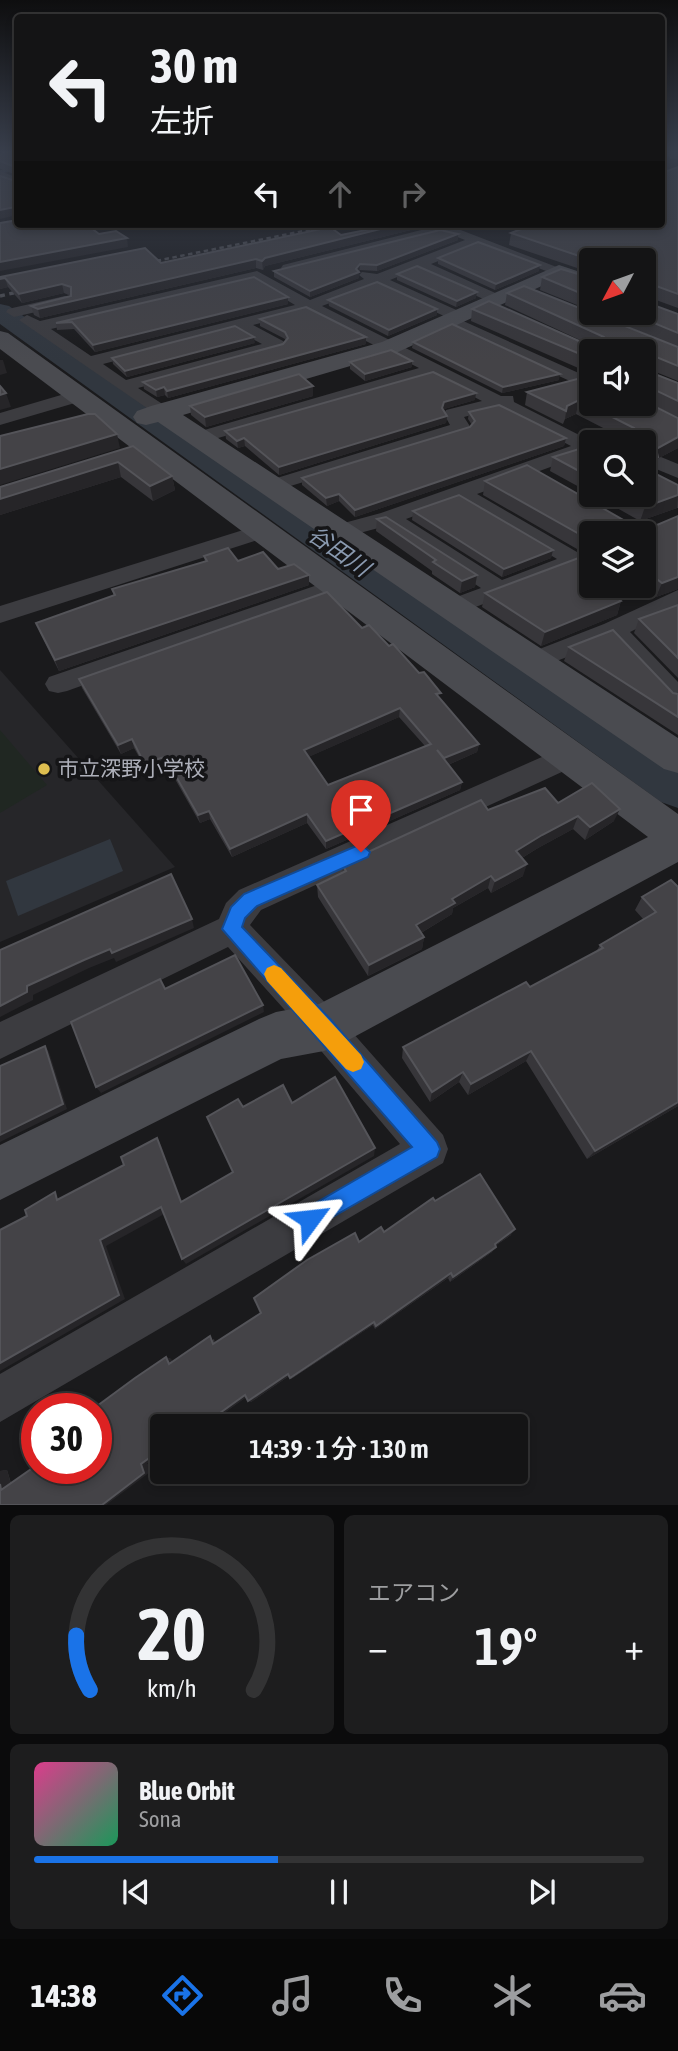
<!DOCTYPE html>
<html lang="ja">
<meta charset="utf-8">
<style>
body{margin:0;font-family:"Asap Condensed","Noto Sans JP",sans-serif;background:#1d1d1e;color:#f1f3f6;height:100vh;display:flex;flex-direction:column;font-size:26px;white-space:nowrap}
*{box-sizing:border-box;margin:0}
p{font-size:23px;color:#9d9ea0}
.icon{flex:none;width:38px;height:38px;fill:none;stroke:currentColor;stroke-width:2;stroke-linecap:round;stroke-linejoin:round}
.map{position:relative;height:1505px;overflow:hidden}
.panel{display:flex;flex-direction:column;gap:10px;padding:10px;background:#0b0b0c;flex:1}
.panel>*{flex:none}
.top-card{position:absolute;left:14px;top:14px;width:651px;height:214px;border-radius:7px;box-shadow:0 4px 10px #0003,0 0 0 2px #333334;background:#141415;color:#f1f3f6;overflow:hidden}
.needle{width:46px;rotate:229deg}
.controls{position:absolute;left:579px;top:248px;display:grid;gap:14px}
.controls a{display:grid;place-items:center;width:77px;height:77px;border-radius:7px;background:#141415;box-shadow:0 4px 10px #0003,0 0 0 2px #333334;font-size:35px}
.speed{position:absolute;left:21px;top:1393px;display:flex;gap:14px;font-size:35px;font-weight:700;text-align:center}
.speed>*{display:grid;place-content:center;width:91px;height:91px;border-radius:50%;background:#141415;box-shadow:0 4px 10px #0003,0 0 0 2px #333334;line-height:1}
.speed .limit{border:10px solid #d22;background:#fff;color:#111}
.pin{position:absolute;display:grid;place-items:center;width:60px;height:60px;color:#fff;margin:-72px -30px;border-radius:50% 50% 50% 0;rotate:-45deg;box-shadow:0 0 7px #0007}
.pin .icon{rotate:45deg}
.me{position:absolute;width:77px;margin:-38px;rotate:60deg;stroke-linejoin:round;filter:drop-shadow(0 0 5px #0008)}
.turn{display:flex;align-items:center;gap:24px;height:147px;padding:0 21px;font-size:32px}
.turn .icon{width:91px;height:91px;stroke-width:2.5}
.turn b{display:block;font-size:49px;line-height:60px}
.lanes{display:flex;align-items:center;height:66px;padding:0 21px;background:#0003;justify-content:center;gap:35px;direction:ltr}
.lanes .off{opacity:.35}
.big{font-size:52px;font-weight:600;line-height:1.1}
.panel .widget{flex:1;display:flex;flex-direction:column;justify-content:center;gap:10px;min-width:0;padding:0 24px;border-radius:10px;background:#1d1d1e}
.panel .dial{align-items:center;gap:0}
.dial svg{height:182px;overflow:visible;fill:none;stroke:#333334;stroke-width:7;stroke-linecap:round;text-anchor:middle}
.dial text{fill:#f1f3f6;stroke:none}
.song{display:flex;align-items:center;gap:21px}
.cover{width:84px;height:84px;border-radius:10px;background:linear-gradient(135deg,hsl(330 70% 55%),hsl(150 70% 35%))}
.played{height:7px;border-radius:4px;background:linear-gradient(90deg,#1a73e8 40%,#333334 40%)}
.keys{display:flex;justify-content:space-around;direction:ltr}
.heat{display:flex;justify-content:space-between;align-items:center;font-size:38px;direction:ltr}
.panel .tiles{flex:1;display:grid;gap:10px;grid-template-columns:1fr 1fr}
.widget:last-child{grid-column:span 2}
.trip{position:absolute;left:150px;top:1414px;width:378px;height:70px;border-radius:7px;background:#141415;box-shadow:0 4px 10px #0003,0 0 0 2px #333334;font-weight:600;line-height:70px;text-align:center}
.tabs{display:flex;height:112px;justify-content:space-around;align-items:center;background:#080808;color:#9d9ea0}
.tabs .icon{width:49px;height:49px}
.tabs .selected{color:#1a73e8}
.tabs b{font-size:32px;color:#f1f3f6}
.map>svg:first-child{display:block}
.built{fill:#262629}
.green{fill:#202722}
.water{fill:#31373f}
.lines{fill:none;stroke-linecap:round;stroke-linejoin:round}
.stream{stroke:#31373f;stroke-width:3.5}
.river{fill:#31373f;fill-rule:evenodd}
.street{fill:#3c3c40;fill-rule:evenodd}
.secondary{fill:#4a4b50;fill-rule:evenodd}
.rail-far1{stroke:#4f5055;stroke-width:2.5;stroke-dasharray:4.5 3.5;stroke-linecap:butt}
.rail{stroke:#4f5055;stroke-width:3.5;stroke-dasharray:5 4.5;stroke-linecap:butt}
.wall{fill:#37363a;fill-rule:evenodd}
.shaded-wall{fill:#262528}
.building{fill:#444347;stroke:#545459;stroke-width:2;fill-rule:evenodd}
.route{fill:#1a73e8;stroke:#114b97;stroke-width:2}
.slow{fill:#f59e0b}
.poi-dot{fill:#debe50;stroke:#151517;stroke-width:2.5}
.labels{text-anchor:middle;stroke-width:7;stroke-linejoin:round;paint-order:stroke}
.poi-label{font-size:21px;fill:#aeb0ba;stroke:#151517;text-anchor:start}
.water-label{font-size:23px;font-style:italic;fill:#8a9ab0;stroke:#151517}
</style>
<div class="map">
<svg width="678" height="1505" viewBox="0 0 678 1505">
<rect width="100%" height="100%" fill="#1a1a1c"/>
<polygon class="built" points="0,670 175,867 0,942"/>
<polygon class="green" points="0,730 47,785 0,813"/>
<polygon class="water" points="110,839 123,871 18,916 6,881"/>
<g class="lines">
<polyline class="stream" points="0,172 18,168"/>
<polygon class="river" points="0,304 9,306 317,521 678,764 678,808 661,802 0,324"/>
<g class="street">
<polygon points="0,171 18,178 18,187 0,180"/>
<path d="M 445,224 L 567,271 L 564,274 L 554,274 L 478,245 L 431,264 L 502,296 L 502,302 L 490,302 L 417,269 L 390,280 L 463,313 L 465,316 L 461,320 L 592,379 L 592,391 L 442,323 L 440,320 L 444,316 L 377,285 L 322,306 L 501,396 L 513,396 L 514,402 L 595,443 L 592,443 L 592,455 L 586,454 L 477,494 L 577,552 L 592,547 L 592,562 L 452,616 L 443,614 L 440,608 L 443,602 L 481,588 L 386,526 L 337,539 L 329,537 L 326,532 L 329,527 L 381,513 L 571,446 L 497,408 L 464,417 L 471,428 L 468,432 L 274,491 L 267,489 L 264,485 L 267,481 L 450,425 L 444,414 L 446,410 L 482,401 L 433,376 L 201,443 L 194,441 L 191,437 L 194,433 L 419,368 L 307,311 L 253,325 L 283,341 L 286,345 L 283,349 L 138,388 L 167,407 L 169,411 L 167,415 L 160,417 L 19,320 L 27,315 L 40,321 L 257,271 L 310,300 L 364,279 L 359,275 L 362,272 L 377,274 L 465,240 L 445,232 L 288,272 L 281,268 L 283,265 ZM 255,281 L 295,305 L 91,356 L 51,329 ZM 236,330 L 262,344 L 126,380 L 103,364 ZM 458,500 L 557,559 L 502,580 L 406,519 Z"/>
<polygon points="65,296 71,298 71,304 14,317 6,312 8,309"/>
<polygon points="78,390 85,392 87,396 85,400 0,425 0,413"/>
<polygon points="644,450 678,464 678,478 644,464"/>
<polygon points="262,524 270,526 273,531 270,536 0,623 0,606"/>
<polygon points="335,579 343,582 347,587 343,592 67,691 58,693 49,691 45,684 49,677"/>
<polygon points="678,590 678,608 630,632 678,682 678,708 669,705 609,641 533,670 524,667 520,661 524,655 604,624"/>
<polygon points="567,746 577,749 581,757 577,765 261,910 250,925 337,1015 443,1135 448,1149 443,1163 0,1422 0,1374 400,1144 311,1039 228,947 0,1059 0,1022 219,919 226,903 239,890"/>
</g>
<g class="secondary">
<polygon points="559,265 592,276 592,290 559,278 398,352 183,415 678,738 678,773 664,769 158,422 146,425 137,423 133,417 137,411 151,406 382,342"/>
<polygon points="0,331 8,333 678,814 678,862 341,1044 324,1051 281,1059 0,1200 0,1145 259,1019 276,1012 319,1004 648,837 0,349"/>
</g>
<g class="rail-far1">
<polyline points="662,159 678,156"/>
<polyline points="315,233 357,224"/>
<polyline points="141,264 323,227"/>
</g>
<polyline class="rail" points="0,296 30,289"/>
</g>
<g class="wall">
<polygon points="18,150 14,174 1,169 0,169 0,154"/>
<polygon points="662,150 678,150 678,160 662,154"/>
<polygon points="678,167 678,308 645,296 645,302 678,314 678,381 646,368 647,371 678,383 678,417 644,401 644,352 592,352 592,374 471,321 472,309 595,347 505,305 507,293 675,346 596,313 644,313 644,261 592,261 592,273 509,245 511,233"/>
<polygon points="423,227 265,266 263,270 256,268 40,318 34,315 31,306 71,296 64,293 22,303 8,287 0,289 0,277 161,263 341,235"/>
<polygon points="458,234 458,240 377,271 360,270 359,272 359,278 310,297 274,277 274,271"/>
<polygon points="438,258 539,271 495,290 438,264"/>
<polygon points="397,274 476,298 456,307 397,280"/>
<polygon points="542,277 592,278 592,311 540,290"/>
<polygon points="288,297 288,304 95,352 74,329 57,330 56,323"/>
<polygon points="328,300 437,309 437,315 388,336 329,306"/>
<polygon points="260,319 366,337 366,344 168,398 165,395 157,397 144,389 143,382 283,344 286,341 285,339 260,326"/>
<polygon points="413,342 559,380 502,393 412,348"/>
<polygon points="255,343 127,377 113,364 112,358"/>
<polygon points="350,362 412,367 365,381 350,369"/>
<polygon points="313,386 313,396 206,427 191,415 190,406"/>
<polygon points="527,392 678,418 678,448 657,459 654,470 646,468 646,469 678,485 678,508 677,508 640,521 594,495 644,495 609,431 576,414 565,419 563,424 525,405"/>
<polygon points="475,400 444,409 447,416 446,423 279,475 245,446 238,448 226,439 225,431"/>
<polygon points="469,412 566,438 564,446 355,517 339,501 327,506 302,485 302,478 470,427 472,425 468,419"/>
<polygon points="592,445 592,494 550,471 553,457"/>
<polygon points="133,446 172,476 175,490 153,501 121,477 0,515 0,487"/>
<polygon points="485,481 627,522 650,528 678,589 656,597 643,586 644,586 644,534 592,534 592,545 577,549 483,495"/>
<polygon points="413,511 553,550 551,558 502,577 412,520"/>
<polygon points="377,519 477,575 475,587 460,593 432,574 432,571 376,531"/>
<polygon points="204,556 238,561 278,569 309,585 59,671 40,633 36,623 114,596 112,589 205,562"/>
<polygon points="592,586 611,586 606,588 621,601 617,615 541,646 482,607 485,593"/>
<polygon points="678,605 678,678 634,633 639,619"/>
<path d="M 362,628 L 440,698 L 479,744 L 477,752 L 448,765 L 462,782 L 460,790 L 326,849 L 307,823 L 232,857 L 210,819 L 200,823 L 167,765 L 147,771 L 134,748 L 121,754 L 82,688 L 79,679 ZM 399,717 L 425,746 L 328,785 L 308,757 Z"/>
<polygon points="569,647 678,694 678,735 564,661"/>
<polygon points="558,803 614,821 585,840 573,829 538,848 522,858 523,876 491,893 488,888 453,908 452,914 421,933 424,937 422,949 368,976 318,897 317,885 342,873 342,864 488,810"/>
<polygon points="678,887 678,1106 587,1159 526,1061 468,1095 459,1082 430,1102 402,1058 403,1047 530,987 596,952 600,945 643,919 635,910 642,897"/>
<polygon points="435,1201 511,1235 495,1246 492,1252 450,1282 448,1278 375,1329 373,1325 291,1379 289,1376 251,1402 246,1397 210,1423 206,1423 205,1420 163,1426 163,1451 147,1463 150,1472 0,1505 0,1471 7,1470 11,1483 96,1468 166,1357 171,1359 172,1362 214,1339 215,1343 261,1313 359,1242 384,1232"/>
</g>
<g class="shaded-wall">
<polygon points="18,163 18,172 14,174 12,166"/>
<polygon points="15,207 17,215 0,219 0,210"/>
<polygon points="400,224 423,224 423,227 265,266 263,270 262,261 265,258"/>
<polygon points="458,234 458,240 377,271 377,265"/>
<polygon points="127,238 128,247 0,271 0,262"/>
<polygon points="256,259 256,268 40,318 38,309"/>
<polygon points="360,264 359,278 310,297 310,291 356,269"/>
<polygon points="540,265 539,271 495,290 496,284"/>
<polygon points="5,278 8,287 0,289 0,279"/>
<polygon points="62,284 64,293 22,303 19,294"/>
<polygon points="477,292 476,298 456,307 457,301"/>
<polygon points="288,297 288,304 95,352 93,345"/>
<polygon points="437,309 437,315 388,336 389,330"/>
<polygon points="254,337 255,343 127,377 125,371"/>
<polygon points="366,337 366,344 168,398 167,391"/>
<polygon points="0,360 3,360 7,373 0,375"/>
<polygon points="412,361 412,367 365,381 365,374"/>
<polygon points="560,374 559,380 502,393 503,387"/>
<polygon points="313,386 313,396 206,427 205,417"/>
<polygon points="164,387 165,395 157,397 156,390"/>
<polygon points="6,393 11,407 0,410 0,395"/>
<polygon points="476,393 475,400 444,409 442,415 444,402"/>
<polygon points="579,400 576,414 565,419 567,406"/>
<polygon points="447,416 446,423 279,475 279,467"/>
<polygon points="117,434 120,448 0,485 0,469"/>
<polygon points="678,437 678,448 657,459 658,457 656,449"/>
<polygon points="244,438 245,446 238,448 237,441"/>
<polygon points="566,438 564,446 355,517 355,510"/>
<polygon points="118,462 121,477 0,515 0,499"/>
<polygon points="172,476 175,490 153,501 150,486"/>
<polygon points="339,494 339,501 327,506 326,498"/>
<polygon points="678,495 677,508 640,521 645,507"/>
<polygon points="595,531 594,534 592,534 591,545 577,549 581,535"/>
<polygon points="553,550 551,558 502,577 504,569"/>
<polygon points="309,575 309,585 59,671 55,660"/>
<polygon points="477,575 475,587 460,593 462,581"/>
<polygon points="678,577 678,589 656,597 662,583"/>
<polygon points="621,601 617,615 541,646 545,632"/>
<polygon points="400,708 399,717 304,759 304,750"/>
<polygon points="132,739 134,748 121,754 118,745"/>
<polygon points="479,744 477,752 443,767 444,758"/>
<polygon points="165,757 167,765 147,771 144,763"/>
<polygon points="462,782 460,790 326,849 326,841"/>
<polygon points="620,809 614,821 585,840 590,827"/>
<polygon points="209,811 210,819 200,823 198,815"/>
<polygon points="307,814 307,823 232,857 230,849"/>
<polygon points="578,816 573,829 538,848 512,864 516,851 542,835"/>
<polygon points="527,864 523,876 491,893 495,881"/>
<polygon points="491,876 488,888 453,908 452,914 414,937 416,925 452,899"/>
<polygon points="192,919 194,928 116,962 114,958 89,968 33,995 33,1000 0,1017 0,1006 27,986 110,949"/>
<polygon points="424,937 422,949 368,976 369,965"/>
<polygon points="263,1005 264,1012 101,1093 96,1087"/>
<polygon points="45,1046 49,1052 67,1109 0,1142 0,1135"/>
<polygon points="531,1051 526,1061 468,1095 471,1084"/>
<polygon points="463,1072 459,1082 430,1102 432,1092"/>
<polygon points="678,1102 678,1106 587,1159 595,1151"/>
<polygon points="157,1138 161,1145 185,1209 181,1202"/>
<polygon points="375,1148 374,1156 186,1264 182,1259"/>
<polygon points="161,1207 166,1213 106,1246 125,1299 0,1371 0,1363 100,1240"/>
<polygon points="515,1229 511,1235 490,1249 495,1244"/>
<polygon points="496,1247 492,1252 450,1282 453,1277"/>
<polygon points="451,1273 448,1278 375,1329 376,1326"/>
<polygon points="374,1322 373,1325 291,1379 290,1378"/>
<polygon points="166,1357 171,1359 174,1366 169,1364"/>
<polygon points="288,1374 289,1376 251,1402 248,1401"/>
<polygon points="245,1395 248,1396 210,1423 206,1423"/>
<polygon points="204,1418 208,1418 197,1426 192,1426"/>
<polygon points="163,1448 163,1451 147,1463 150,1472 106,1505 102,1505 141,1464"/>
<polygon points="7,1470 12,1488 1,1490 0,1484 0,1471"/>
</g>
<g class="building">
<polygon points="8,150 18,150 18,163 12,166 0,161 0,154"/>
<polygon points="678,167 678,294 648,283 645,286 645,302 678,314 678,333 630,313 644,313 644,261 594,261 511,233 534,224 662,224 662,173"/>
<polygon points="0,176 15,181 18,180 18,209 15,207 0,210"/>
<polygon points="18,220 18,224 86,224 99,234 116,231 127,238 0,262 0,223"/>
<polygon points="396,224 400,224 265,258 262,261 256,259 38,309 31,306 71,296 71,287 62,284 19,294 5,278 0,279 0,277 145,248 161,263 330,227 341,235"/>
<polygon points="440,230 458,234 377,265 360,264 356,269 359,272 310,291 274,271"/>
<polygon points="478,242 540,265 496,284 438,258"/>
<polygon points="417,266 477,292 457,301 397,274"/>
<polygon points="561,269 592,278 592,298 542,277"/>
<polygon points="254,277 288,297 93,345 72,322 56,323"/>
<polygon points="377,282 437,309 389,330 328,300"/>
<polygon points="524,286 678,347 678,366 649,354 645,357 647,371 678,383 678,401 649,387 644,388 644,352 592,352 592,359 472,309 489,301 588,345 595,347 598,342 605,341 604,337 507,293"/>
<polygon points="306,307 366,337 167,391 164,387 156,390 143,382 283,344 288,338 285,332 260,319"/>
<polygon points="452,324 560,374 503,387 413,342"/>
<polygon points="235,326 254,337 125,371 112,358"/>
<polygon points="391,350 412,361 365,374 350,362"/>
<polygon points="433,372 476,393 444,402 442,408 447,416 279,467 244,438 237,441 225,431"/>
<polygon points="299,374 313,386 205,417 190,406"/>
<polygon points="585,377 592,378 592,404 644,404 644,401 678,418 678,437 656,449 658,457 646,454 646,469 678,485 678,495 645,507 623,495 644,495 644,443 597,443 601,430 632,432 634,428 579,400 567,406 566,411 527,392"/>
<polygon points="0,386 6,393 0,395"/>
<polygon points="499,405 566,438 355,510 339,494 326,498 302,478 470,427 475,421 469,412"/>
<polygon points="88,414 95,414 117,434 0,469 0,436"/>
<polygon points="592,445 592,478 553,457"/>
<polygon points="133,446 172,476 150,486 118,462 0,499 0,487"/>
<polygon points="527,465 627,522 646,523 650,528 678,516 678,577 662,583 644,569 644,534 599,534 595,531 581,535 485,481"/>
<polygon points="459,495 553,550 504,569 413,511"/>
<polygon points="386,517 477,575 462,581 433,562 436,560 377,519"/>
<polygon points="228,548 238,561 263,552 278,569 294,564 309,575 55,660 36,623 115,595 112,589 207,561 204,556"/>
<polygon points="592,553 592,586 604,586 621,601 545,632 485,593"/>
<path d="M 327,592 L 362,628 L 369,625 L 389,646 L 393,644 L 419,673 L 424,672 L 441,693 L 436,694 L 479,744 L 444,758 L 437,750 L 462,782 L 326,841 L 307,814 L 230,849 L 209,811 L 198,815 L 165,757 L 144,763 L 132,739 L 118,745 L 79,679 ZM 400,708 L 431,744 L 328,785 L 304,750 Z"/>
<polygon points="678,605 678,658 639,619"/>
<polygon points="613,630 673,693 678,694 678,717 569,647"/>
<polygon points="592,783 620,809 590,827 578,816 542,835 516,851 527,864 495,881 491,876 452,899 455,903 416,925 424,937 369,965 317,885 346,871 342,864 481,800 488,810 545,788 558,803"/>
<polygon points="171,874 192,919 112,953 110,949 84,960 27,986 27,992 0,1006 0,950"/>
<polygon points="671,880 678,887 678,1102 595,1151 531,1051 471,1084 463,1072 432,1092 403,1047 526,982 530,987 603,948 600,945 656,912 642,897"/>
<polygon points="235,955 263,1005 96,1087 71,1022 160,979 165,989"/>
<polygon points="45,1046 63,1104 0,1135 0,1066"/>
<polygon points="335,1077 375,1148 182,1259 161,1207 100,1240 119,1295 0,1363 0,1230 27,1216 25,1210 55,1192 57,1200 124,1165 121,1157 157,1138 181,1202 233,1172 207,1117 238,1099 243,1107 283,1085 292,1103"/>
<polygon points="480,1174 515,1229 495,1244 496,1247 453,1277 451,1273 376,1326 374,1322 290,1378 288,1374 248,1401 245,1395 206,1423 204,1418 192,1426 163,1426 163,1448 141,1464 144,1473 102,1505 0,1505 0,1484 1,1490 37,1465 37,1468 96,1468 96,1409 93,1409 135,1378 166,1357 169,1364 210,1336 213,1344 261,1313 254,1298 307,1260 355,1233 359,1242 381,1227 384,1232 433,1198 435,1201"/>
</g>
<linearGradient id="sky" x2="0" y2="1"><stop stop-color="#0e0e0f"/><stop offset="0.42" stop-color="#383e4b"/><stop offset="1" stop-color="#383e4b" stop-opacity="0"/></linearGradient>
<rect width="678" height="361" fill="url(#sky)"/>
<polygon class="route" points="361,844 370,852 368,857 257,906 245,918 242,927 331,1020 437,1142 440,1149 437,1157 310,1230 302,1227 298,1219 302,1211 412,1147 222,929 231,907 244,894"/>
<polygon class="slow" points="274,965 281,968 361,1055 364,1062 361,1069 353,1072 346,1069 267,981 264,974 267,968"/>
<circle class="poi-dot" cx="44" cy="769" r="7"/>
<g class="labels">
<g class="poi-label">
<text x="58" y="776">市立深野小学校</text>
</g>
<g class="water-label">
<text transform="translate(339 551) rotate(35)" y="8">谷田川</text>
</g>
</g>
</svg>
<div class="controls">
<a><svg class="needle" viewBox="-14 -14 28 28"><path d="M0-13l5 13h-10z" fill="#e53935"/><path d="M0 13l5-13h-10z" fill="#9d9ea0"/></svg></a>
<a><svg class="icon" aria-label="sound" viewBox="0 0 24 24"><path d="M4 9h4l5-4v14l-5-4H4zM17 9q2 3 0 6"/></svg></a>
<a><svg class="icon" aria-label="search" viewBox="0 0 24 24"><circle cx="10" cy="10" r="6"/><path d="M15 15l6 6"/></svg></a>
<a><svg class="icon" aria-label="layers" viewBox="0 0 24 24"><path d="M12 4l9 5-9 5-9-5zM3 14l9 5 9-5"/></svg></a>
</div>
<div class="speed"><div class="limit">30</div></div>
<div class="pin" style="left:361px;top:852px;background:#d93025"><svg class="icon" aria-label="arrive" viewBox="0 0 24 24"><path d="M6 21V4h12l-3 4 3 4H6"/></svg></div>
<svg class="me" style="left:310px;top:1219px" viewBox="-20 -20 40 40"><path d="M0-17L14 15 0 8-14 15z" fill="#1a73e8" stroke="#fff" stroke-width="4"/></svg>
<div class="trip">14:39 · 1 分 · 130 m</div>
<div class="top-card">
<div class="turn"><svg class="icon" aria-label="left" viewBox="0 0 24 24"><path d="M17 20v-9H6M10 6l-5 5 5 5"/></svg><div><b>30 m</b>左折</div></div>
<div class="lanes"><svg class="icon" aria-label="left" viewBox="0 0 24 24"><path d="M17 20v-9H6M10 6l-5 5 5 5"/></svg><svg class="icon off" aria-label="ahead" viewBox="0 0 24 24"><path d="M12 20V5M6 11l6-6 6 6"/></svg><svg class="icon off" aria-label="right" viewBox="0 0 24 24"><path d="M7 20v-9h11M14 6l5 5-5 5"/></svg></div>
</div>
</div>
<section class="panel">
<div class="tiles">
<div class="widget dial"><svg viewBox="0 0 100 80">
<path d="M14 69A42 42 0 1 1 86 69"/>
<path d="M14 69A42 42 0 0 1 8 45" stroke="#1a73e8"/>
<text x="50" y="56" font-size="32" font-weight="700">20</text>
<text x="50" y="72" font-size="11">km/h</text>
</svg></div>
<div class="widget"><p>エアコン</p>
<div class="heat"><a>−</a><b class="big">19°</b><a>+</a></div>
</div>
<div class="widget">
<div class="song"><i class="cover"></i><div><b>Blue Orbit</b><p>Sona</p></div></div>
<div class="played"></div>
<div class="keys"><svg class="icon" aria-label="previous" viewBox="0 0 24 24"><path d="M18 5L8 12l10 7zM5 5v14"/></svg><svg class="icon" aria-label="pause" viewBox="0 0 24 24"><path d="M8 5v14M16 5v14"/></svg><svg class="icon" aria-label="next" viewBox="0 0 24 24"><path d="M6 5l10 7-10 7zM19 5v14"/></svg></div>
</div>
</div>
</section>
<nav class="tabs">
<b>14:38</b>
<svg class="icon selected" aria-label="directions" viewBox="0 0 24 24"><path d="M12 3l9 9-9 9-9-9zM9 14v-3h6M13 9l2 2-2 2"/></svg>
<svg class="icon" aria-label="music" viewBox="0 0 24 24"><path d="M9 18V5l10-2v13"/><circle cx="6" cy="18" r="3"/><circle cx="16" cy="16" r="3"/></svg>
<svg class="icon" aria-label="phone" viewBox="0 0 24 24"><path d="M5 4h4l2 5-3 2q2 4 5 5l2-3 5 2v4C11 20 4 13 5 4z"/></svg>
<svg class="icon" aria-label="climate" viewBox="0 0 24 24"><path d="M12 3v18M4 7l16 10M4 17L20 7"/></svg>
<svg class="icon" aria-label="car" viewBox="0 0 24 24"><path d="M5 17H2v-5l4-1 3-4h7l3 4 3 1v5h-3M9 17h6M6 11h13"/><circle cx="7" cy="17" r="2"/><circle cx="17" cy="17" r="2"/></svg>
</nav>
